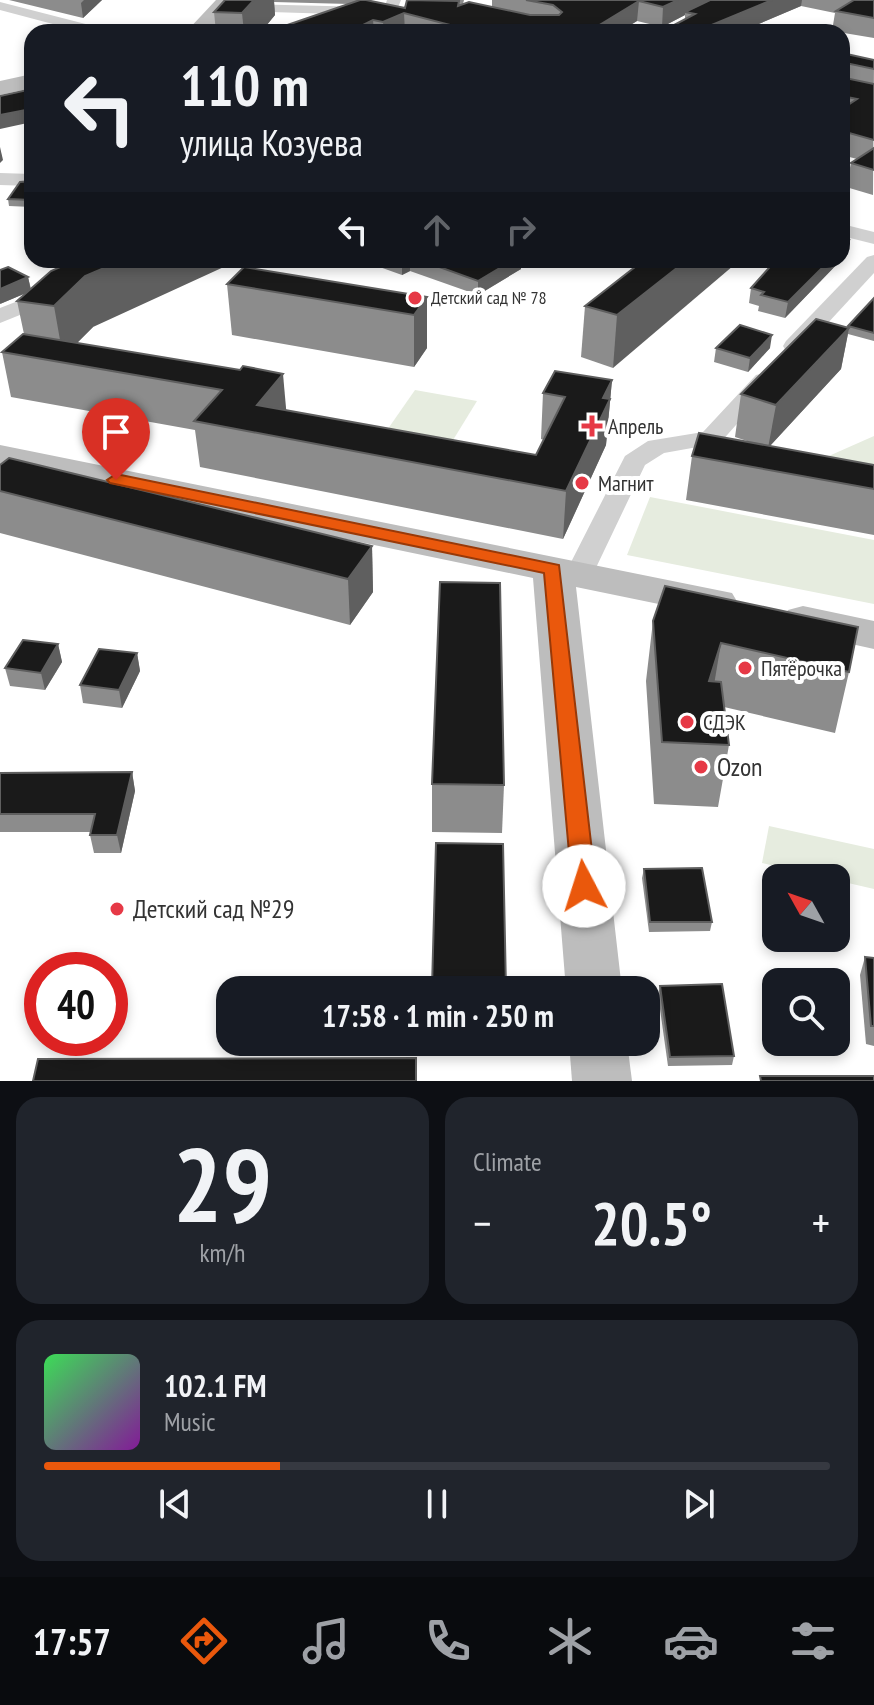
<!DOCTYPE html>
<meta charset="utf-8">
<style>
body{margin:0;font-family:"PT Sans Narrow",sans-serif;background:#20242c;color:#f1f3f6;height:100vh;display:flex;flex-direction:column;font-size:30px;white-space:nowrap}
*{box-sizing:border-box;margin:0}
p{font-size:26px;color:#9ea1a6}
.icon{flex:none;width:44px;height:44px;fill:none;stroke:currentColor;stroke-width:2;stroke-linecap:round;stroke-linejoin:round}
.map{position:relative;height:1081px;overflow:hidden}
.side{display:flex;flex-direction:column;gap:16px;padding:16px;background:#0d0f14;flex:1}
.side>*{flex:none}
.banner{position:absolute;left:24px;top:24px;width:826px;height:244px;border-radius:24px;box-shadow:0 4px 12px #0003;background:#171b24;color:#f1f3f6;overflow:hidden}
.needle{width:52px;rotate:310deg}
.controls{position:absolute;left:762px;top:864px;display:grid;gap:16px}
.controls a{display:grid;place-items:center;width:88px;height:88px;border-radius:16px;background:#171b24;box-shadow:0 4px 12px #0003;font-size:40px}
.speed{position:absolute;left:24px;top:952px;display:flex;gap:16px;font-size:40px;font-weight:700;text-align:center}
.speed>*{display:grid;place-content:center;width:104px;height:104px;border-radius:50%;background:#171b24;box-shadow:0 4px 12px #0003;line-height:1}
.speed .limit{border:12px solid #d22;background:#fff;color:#111}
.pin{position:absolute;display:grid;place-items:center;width:68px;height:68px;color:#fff;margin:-82px -34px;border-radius:50% 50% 50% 0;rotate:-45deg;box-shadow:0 0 8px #0007}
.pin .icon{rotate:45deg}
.me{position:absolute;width:88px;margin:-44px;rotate:355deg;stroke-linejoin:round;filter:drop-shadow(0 0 6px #0008)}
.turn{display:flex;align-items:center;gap:28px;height:168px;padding:0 24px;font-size:36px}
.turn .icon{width:104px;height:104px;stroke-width:2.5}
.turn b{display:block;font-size:56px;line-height:68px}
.lanes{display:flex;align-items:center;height:76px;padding:0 24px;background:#0003;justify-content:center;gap:40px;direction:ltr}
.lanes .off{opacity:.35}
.big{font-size:60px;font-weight:700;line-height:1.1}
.side .tile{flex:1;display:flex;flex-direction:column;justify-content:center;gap:12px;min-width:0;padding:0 28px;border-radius:24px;background:#20242c}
.side .dial{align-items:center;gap:0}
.dial b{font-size:104px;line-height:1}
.song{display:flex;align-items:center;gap:24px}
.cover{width:96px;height:96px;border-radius:12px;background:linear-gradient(135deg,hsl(130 70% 55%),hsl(290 70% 35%))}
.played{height:8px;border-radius:4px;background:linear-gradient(90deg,#ea580c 30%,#363941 30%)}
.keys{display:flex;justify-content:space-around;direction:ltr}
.heat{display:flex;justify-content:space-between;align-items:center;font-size:44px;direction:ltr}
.side .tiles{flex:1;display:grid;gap:16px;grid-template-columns:1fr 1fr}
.tile:last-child{grid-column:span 2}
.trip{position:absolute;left:216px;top:976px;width:444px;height:80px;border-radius:24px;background:#171b24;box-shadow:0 4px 12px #0003;font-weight:700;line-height:80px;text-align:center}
.tab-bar{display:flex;height:128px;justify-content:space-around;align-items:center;background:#090b0e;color:#9ea1a6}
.tab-bar .icon{width:56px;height:56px}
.tab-bar .current{color:#ea580c}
.tab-bar b{font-size:36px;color:#f1f3f6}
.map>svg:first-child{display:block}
.green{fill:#e6ecdf}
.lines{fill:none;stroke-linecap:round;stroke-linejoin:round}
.street{fill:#d0d0d0;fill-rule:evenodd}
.secondary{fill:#bdbdbd;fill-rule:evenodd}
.wall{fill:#8c8c8c}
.shaded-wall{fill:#5f5f5f}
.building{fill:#1a1a1a;stroke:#5f5f5f;stroke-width:2}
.route{fill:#ea580c;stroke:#983908;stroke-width:2}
.poi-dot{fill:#e63946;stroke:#fff;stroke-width:3}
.labels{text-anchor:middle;stroke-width:8;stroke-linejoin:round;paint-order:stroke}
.far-poi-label{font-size:18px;fill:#333;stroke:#fff;text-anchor:start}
.poi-label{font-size:22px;fill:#333;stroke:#fff;text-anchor:start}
.near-poi-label{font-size:26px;fill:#333;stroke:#fff;text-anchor:start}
</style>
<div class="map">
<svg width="874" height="1081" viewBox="0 0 874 1081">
<rect width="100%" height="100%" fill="#fff"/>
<g class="green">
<polygon points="415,390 477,401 442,458 376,446"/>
<polygon points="874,436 874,473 822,459"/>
<polygon points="650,497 874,540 874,604 627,555"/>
<polygon points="769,826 874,849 874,889 762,863"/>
</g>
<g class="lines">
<g class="street">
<polygon points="387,0 401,0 395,15 390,16 383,12"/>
<polygon points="0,2 105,29 107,32 83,32 0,10"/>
<polygon points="238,4 368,7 375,11 368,15 233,11 231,8"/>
<polygon points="0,173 32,174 32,186 0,185"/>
<polygon points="842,224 874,232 874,244 842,236"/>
<polygon points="874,255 874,273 802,351 786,351 783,346 786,341 867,257"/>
<polygon points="54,287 65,293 62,298 0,323 0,308"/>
<polygon points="764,373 772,375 776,380 720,443 664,453 645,465 593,574 589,580 579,583 569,580 565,574 625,456 648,441 703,432 756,375"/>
</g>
<g class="secondary">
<polygon points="216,0 237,0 209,32 186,32"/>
<polygon points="32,74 32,88 0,95 0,81"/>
<polygon points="0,445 732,593 738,603 732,613 717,616 576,587 622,990 566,990 533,578 0,467"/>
<polygon points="803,606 874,621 874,649 788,630 782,620 788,610"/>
<polygon points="569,1042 627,1042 632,1081 572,1081"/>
</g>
</g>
<g class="wall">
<polygon points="9,0 102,0 83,18"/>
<polygon points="225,0 366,0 405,8 407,0 464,0 463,4 492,7 492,0 874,0 874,38 832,31 835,13 801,6 740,32 661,32 685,20 685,15 662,27 637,21 619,32 267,32 349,4 274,2 275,15 261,32 216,32 214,12"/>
<polygon points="842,53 874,60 873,195 846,187 851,163 857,159 842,155"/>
<polygon points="32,181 32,207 9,206 8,199"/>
<polygon points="360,260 521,260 521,269 478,295 410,271 402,275"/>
<polygon points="644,260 613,368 581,357 585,306"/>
<polygon points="841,260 785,318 758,311 759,306 749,303 751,288"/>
<polygon points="28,277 31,289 93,327 77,343 286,410 536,455 544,440 541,439 543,393 612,380 606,445 563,539 200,467 195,430 11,397 2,352 24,334 17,301 26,293 0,304"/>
<polygon points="227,284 427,297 427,348 414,367 232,335"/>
<polygon points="874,298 874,341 848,334 841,369 770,446 874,465 874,535 686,500 692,456 753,443 735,437 741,394 847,328 848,326"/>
<polygon points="716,348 770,348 748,372 714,362"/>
<polygon points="0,465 372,546 373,592 350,625 0,533"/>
<polygon points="653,621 849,672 835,733 724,707 729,745 718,807 654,804 646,681"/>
<polygon points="58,644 62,662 45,690 10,686 5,668"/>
<polygon points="137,653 140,671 122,708 83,703 80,685"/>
<polygon points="132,772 135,791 121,853 94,853 90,835 90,832 0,832 0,773"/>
<polygon points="432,784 504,785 502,833 432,832"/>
<polygon points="436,843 503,844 506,990 432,990"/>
<polygon points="644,869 712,922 710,931 649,932 642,878"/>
<polygon points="865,957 874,958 874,1046 866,1044 860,975"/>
<polygon points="660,986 734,1056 732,1065 668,1066 658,995"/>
</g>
<g class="shaded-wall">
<polygon points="84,0 102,0 83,18 81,3"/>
<polygon points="254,0 274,0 275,15 261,32 244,32 242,13"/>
<polygon points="678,0 708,0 708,3 685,12 685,15 662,27 663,7"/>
<polygon points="772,0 802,0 801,6 740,32 706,32 707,27"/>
<polygon points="639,1 637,21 619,32 588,32"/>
<polygon points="404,13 405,32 384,32 383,22"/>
<polygon points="373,20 374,32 349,32"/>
<polygon points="32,108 32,122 0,129 0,115"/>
<polygon points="0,147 3,160 0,163"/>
<polygon points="849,240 847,255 842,259 842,248"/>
<polygon points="123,260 239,260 93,327 63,357 54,306 85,276"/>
<polygon points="404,260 410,260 410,271 402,275 402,261"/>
<polygon points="513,260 521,260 521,269 478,295 478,281"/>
<polygon points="687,260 740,260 613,368 617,315"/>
<polygon points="830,260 841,260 785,318 788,302"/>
<polygon points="28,277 31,291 0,304 0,289"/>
<polygon points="427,297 427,348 414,367 414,315"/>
<polygon points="849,328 841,369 768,448 776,405"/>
<polygon points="772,335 770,348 748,372 750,358"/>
<polygon points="283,374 287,419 257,405"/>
<polygon points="612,380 606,445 563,539 566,491 603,398"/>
<polygon points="372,546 373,592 350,625 348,579"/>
<polygon points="721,643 711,703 709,681"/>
<polygon points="58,644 62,662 45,690 41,673"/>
<polygon points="137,653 140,671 122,708 119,690"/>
<polygon points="132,772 135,791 121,853 117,835"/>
</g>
<g class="building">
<polygon points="225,0 254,0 242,13 214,12"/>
<polygon points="360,0 366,0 405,8 407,0 459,1 458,6 469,2 530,15 559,15 562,12 553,5 526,0 678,0 663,7 639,1 588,32 457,32 466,29 404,13 383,22 373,20 349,32 267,32"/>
<polygon points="710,0 772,0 707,27 732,32 661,32 695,14 685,12"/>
<polygon points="854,0 874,0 874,18 836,11"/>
<polygon points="842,53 874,60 874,69 846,63 843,66 845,78 874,84 874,140 842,131 842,109 857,99 842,96"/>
<polygon points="32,89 31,109 0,115 0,96"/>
<polygon points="874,148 874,170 851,163"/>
<polygon points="32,181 31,200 8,199 20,182"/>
<polygon points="842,238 849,240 842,248"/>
<polygon points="76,260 123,260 85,276 54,306 17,301 51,271"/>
<polygon points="420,260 513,260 478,281"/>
<polygon points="644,260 687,260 617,315 585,306"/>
<polygon points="776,260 830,260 788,302 761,295 764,292 751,288"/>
<polygon points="8,267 28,277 0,289 0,270"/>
<polygon points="244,267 427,297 414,315 227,284"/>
<polygon points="874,298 874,333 848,326"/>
<polygon points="816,319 849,328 776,405 741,394"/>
<polygon points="740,325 772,335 750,358 716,348"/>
<polygon points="23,334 240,370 243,366 283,374 257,405 536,455 565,397 543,393 555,371 612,380 603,398 610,399 566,491 194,421 222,390 2,352"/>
<polygon points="699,433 874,465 874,489 692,456"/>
<polygon points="9,458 372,546 348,579 0,491 0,465"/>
<polygon points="440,582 500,583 504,785 432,784"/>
<polygon points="665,586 858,627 849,672 721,643 709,681 721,682 729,745 662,742 653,621"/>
<polygon points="23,640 58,644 41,673 5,668"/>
<polygon points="99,649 137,653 119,690 80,685"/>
<polygon points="132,772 117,835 90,835 95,814 0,814 0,773"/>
<polygon points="436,843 503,844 506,989 432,987"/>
<polygon points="702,868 712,922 650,922 644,869"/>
<polygon points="865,957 874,958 874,1026 871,1026"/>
<polygon points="722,984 734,1056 670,1057 660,986"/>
<polygon points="416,1058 416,1081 33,1081 38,1059"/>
<polygon points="760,1076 874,1076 874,1081 761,1081"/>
</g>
<polygon class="route" points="116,474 559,565 596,886 593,893 584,896 576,893 572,886 544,573 110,483 107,480"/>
<g class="poi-dot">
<circle cx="415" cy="298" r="8"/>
<path d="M588 414h8v8h8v8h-8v8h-8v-8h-8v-8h8z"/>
<circle cx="582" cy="483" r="8"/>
<circle cx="745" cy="668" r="8"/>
<circle cx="687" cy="722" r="8"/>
<circle cx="701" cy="767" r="8"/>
<circle cx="117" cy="909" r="8"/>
</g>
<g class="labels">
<g class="far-poi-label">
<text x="431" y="304">Детский сад № 78</text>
</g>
<g class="poi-label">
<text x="608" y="434">Апрель</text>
<text x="598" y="491">Магнит</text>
<text x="761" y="676">Пятёрочка</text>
<text x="703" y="730">СДЭК</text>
</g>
<g class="near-poi-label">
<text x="717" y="776">Ozon</text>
<text x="133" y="918">Детский сад №29</text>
</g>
</g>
</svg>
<div class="controls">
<a><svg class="needle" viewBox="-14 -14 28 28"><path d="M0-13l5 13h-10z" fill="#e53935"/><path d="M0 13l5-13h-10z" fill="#9ea1a6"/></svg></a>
<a><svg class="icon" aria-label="search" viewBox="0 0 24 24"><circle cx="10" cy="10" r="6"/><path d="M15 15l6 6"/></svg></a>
</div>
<div class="speed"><div class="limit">40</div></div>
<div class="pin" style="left:116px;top:480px;background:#d93025"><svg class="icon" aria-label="arrive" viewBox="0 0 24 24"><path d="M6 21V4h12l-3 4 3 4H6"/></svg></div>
<svg class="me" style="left:584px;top:886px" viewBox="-20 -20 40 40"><circle r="19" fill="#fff"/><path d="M0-13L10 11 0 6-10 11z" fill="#ea580c"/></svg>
<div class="trip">17:58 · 1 min · 250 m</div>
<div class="banner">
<div class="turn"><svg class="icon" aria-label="left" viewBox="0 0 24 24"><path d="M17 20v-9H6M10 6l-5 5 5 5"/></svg><div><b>110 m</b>улица Козуева</div></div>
<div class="lanes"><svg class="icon" aria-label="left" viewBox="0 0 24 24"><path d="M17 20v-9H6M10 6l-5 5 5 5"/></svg><svg class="icon off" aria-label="ahead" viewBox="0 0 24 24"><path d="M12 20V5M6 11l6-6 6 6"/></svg><svg class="icon off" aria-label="right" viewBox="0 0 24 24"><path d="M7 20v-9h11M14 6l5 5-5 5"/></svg></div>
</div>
</div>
<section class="side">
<div class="tiles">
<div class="tile dial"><b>29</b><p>km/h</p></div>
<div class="tile"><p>Climate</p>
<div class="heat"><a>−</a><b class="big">20.5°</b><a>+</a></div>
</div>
<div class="tile">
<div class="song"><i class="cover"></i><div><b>102.1 FM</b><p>Music</p></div></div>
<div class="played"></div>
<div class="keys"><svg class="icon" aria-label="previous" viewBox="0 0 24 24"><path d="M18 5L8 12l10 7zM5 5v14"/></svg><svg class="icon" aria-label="pause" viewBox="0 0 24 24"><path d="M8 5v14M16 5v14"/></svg><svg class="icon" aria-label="next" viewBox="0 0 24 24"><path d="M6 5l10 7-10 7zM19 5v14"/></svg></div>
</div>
</div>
</section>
<nav class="tab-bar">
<b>17:57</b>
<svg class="icon current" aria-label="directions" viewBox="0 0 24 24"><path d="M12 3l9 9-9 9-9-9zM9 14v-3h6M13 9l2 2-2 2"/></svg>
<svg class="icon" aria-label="music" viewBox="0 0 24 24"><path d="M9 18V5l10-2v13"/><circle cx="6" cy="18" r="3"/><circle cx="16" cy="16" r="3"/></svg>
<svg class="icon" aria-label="phone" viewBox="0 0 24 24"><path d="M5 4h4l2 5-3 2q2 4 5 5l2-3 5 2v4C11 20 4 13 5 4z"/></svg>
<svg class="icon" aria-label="climate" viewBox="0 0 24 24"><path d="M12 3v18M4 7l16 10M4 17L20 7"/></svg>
<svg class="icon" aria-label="car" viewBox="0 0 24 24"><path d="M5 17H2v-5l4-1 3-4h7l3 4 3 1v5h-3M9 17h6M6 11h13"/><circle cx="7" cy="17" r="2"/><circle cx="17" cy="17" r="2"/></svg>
<svg class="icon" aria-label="filters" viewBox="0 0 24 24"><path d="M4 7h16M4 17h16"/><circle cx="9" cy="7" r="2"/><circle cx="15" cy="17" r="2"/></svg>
</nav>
